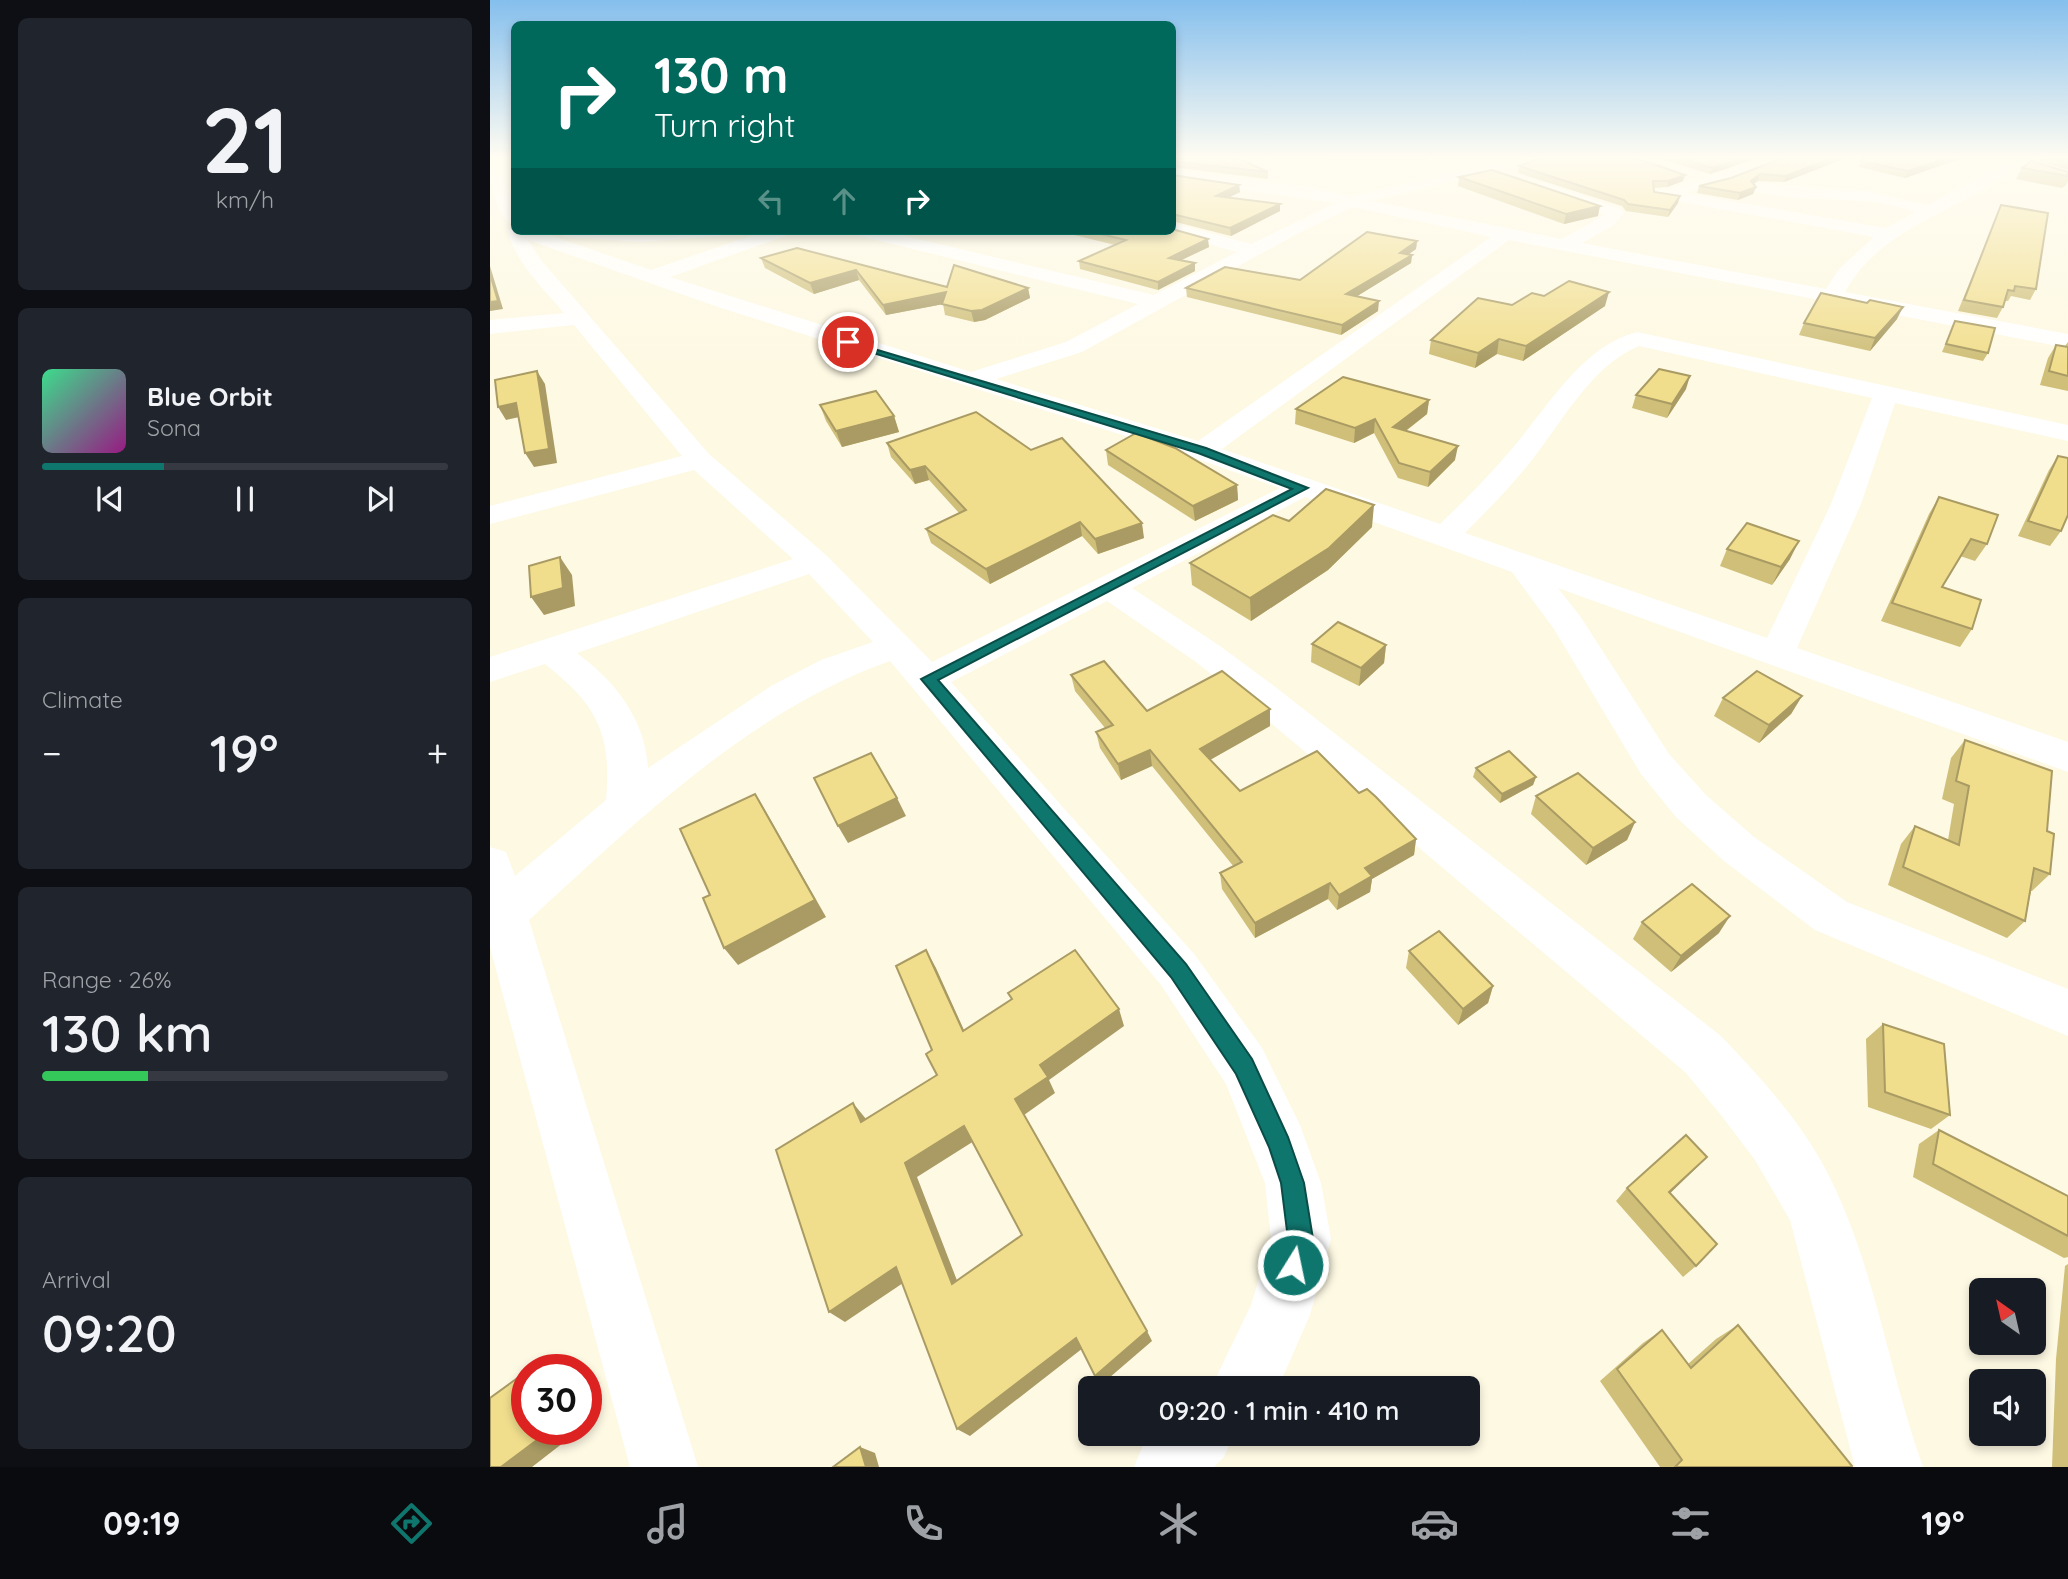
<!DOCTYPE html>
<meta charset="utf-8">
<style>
body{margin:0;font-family:Quicksand,sans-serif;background:#20242c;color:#f1f3f6;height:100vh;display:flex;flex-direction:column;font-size:26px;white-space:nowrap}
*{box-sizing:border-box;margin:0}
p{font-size:23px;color:#9ea1a6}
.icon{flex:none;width:38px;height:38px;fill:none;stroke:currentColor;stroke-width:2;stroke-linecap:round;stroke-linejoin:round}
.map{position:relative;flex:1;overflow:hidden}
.details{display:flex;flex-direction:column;gap:18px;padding:18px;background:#0d0f14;width:490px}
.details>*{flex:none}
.hud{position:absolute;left:21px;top:21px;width:665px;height:214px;border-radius:10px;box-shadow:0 4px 10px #0003;background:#00695c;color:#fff;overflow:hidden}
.needle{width:46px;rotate:326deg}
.controls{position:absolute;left:1479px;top:1278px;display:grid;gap:14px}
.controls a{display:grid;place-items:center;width:77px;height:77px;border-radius:10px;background:#171b24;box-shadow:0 4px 10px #0003;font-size:35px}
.speed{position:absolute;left:21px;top:1354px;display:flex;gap:14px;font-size:35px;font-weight:700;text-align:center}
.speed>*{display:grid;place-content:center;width:91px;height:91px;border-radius:50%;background:#171b24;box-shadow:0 4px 10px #0003;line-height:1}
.speed .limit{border:10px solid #d22;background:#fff;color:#111}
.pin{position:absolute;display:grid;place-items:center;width:60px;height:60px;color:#fff;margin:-30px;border:4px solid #fff;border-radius:50%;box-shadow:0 2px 7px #0007}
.me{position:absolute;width:77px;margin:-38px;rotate:10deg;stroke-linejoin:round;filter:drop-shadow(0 0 5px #0008)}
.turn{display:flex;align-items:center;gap:24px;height:147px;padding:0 28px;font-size:32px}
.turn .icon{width:91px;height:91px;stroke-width:2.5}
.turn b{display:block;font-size:49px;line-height:60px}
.lanes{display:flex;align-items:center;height:66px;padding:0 28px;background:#0003;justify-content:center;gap:35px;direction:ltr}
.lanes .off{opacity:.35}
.big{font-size:52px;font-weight:600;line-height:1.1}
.details .widget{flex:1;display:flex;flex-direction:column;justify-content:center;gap:10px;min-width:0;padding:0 24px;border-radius:10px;background:#20242c}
.details .dial{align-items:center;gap:0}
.dial b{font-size:91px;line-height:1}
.song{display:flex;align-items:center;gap:21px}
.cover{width:84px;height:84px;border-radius:10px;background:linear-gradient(135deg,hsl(150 70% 55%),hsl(310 70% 35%))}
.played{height:7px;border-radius:4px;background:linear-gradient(90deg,#0f766e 30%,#363941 30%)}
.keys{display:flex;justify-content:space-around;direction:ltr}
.heat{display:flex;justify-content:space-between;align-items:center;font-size:38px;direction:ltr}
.charge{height:10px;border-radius:5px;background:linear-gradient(90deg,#34c759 26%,#363941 0)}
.trip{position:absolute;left:588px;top:1376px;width:402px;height:70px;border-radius:10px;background:#171b24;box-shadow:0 4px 10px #0003;font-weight:600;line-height:70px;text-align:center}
.dock{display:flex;height:112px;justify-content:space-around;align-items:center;background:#090b0e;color:#9ea1a6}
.dock .icon{width:49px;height:49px}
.dock .current{color:#0f766e}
.dock b{font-size:32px;color:#f1f3f6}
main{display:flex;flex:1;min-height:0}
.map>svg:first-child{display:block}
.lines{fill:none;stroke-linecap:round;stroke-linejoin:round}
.street{fill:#fff;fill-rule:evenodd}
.wall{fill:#cfbf79}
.shaded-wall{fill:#a99b63}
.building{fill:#f1de8d;stroke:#a99b63;stroke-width:2;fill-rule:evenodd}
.route{fill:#0f766e;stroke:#0a4d48;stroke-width:2}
</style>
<main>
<section class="details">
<div class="widget dial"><b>21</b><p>km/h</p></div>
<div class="widget">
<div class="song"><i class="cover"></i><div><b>Blue Orbit</b><p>Sona</p></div></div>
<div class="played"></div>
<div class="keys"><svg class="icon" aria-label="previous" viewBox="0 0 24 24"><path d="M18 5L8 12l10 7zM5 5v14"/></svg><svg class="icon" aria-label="pause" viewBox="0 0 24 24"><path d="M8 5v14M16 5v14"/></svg><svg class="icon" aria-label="next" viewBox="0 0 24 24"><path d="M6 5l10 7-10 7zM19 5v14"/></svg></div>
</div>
<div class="widget"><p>Climate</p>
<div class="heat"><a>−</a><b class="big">19°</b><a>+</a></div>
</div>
<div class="widget"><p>Range · 26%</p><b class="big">130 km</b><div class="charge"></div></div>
<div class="widget"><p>Arrival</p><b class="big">09:20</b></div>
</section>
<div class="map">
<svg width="1578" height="1467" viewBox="0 0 1578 1467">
<rect width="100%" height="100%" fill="#fef9e3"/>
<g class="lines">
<g class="street">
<path d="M 1031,158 L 1060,158 L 882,201 L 1072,239 L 1114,215 L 1048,191 L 1048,185 L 1054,183 L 1131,209 L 1134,213 L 1124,225 L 1092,243 L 1336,289 L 1349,269 L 1384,237 L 1169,198 L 1161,193 L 1163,190 L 1177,190 L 1278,158 L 1301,158 L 1238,182 L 1194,193 L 1396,228 L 1425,212 C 1373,193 1317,205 1263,191 L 1261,188 L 1269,183 L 1377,191 L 1438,205 L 1518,160 L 1523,158 L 1531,163 C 1520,175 1504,183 1491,191 C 1441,219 1384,239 1355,292 L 1578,334 L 1578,348 L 1019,240 L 732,449 L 950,524 C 974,501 998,477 1020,451 C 1056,410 1091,346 1147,332 L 1578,425 L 1578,441 L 1405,403 L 1371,504 L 1307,648 L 1578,742 L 1578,772 L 1068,588 L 1090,616 L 1179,754 L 1216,795 L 1264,837 L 1357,902 L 1578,989 L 1578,1036 L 1325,930 L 1234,861 L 1186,817 L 1151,774 L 1064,629 L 1022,572 L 815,497 L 642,588 L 730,646 L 788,689 L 1231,1036 C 1270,1077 1309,1119 1336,1170 C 1384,1262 1398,1369 1433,1467 L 1365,1467 L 1300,1220 L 1265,1160 L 1231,1115 L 1195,1072 L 762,707 L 706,662 L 617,601 L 461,682 L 705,955 L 772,1048 L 810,1125 L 831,1183 L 841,1239 L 820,1315 L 788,1388 L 721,1388 L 761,1305 L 781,1239 L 775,1183 L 736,1084 L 671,985 L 400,661 C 261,710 146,822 39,920 L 208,1467 L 140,1467 L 0,947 L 0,847 L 16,852 L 25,876 L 116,800 C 122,733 107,705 55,664 L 0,682 L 0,657 L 303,559 L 204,470 L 0,524 L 0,506 L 192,456 L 84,325 L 0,334 L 0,320 L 74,313 C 54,289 25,262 18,231 L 24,226 L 24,231 L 48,231 L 161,270 L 275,231 L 301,231 L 298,235 L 180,277 L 481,372 L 576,342 L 648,304 L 366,235 L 363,231 L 394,231 L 664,295 L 747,252 L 676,232 L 682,231 L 682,223 L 761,244 L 845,203 L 682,180 L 682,170 L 822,187 L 861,196 ZM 863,207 L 1001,237 L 708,441 L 506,379 L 592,352 L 803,236 ZM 38,240 L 231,308 L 702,457 L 790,488 L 442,662 L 336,555 L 219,454 L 51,260 ZM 1149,346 L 1382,398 L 1341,504 L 1277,638 L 975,533 C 997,511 1018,489 1038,465 C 1070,426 1100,366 1149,346 ZM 319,574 L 383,642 L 331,660 L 281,686 L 158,768 C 155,719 126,682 87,653 Z"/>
<path d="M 0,170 C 23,177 24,206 24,225 C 9,222 0,185 0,170 Z"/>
<polygon points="238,231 229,236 152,242 75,237 66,232"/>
<polygon points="663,1433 744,1433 734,1457 724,1467 644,1467 654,1443"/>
</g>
</g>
<g class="wall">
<polygon points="682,158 778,172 778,179 682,167"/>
<polygon points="830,158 937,158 935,160 831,160"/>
<polygon points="1168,158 1268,158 1220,174"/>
<polygon points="1356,158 1294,182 1268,181 1263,184 1266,187 1263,194 1248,200 1207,193 1209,186 1241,178"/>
<polygon points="1472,158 1415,178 1369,167 1371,161"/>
<polygon points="1552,158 1578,158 1578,170 1550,162"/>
<polygon points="1029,166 1193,181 1177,187 1164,188 1164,192 1188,203 1178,217 1136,211 1132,206 1028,173"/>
<polygon points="1532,168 1578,172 1578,181 1576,185 1572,188 1526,179"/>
<polygon points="682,175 749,185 750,192 738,198 790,211 741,236 682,221"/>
<polygon points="969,177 1108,216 1074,224 968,186"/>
<polygon points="1511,205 1546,289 1540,300 1521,296 1518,301 1515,301 1513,307 1507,318 1468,311 1507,215"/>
<polygon points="568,231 682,231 719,247 691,260 705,271 668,290 590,269 589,261 625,245"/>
<polygon points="927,241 926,249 919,254 922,255 921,263 867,296 888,311 851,335 697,297 696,288 810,280"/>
<polygon points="307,248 457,287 538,288 540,298 495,320 484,322 455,315 453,304 396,315 369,280 324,294 275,268 271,258"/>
<polygon points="1054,296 1115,306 1033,361 1007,354 985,368 939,354 941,340 1022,305"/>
<polygon points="1407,319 1380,351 1309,335 1314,323"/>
<polygon points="1465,321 1498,353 1493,361 1452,352"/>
<polygon points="1578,342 1578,391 1550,385 1558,358 1566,345 1575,346"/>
<polygon points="1196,389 1177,418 1142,408 1146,395"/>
<polygon points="939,400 937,414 916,431 965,460 938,487 908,478 884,433 864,443 805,424 806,409"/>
<polygon points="330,405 404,416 409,432 352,447 336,421"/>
<polygon points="397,443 654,538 608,554 592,536 500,584 441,543 436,529 469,513 439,480 425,484 401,457"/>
<polygon points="616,450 747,485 748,500 705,521 618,465"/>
<polygon points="1568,456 1571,531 1560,546 1528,536 1559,470"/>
<polygon points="1449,497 1497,544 1485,561 1470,556 1452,587 1482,629 1470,647 1391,621 1439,514"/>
<polygon points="882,527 838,570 761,621 702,585 700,563"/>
<polygon points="1237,549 1300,559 1282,585 1230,566"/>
<polygon points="822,644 896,645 894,663 869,686 821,662"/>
<polygon points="581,675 657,711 780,726 720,760 750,791 869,793 926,839 924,855 882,879 880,892 847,910 838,899 765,938 732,889 730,873 744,867 662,766 631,780 610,748 606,732 615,728 585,691"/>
<polygon points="1312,696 1301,714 1269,743 1224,716 1233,698"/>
<polygon points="1475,740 1557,831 1560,874 1542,891 1541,891 1535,921 1517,938 1398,885 1411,844 1425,826 1458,840 1464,804 1452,799 1461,758"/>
<polygon points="986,768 1046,777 1043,785 1010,803 983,777"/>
<polygon points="1046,796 1145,822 1137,840 1096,865 1041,814"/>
<polygon points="1152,922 1229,933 1181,972 1143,939"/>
<polygon points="919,951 1003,986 998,1003 968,1025 916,968"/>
<polygon points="1393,1024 1460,1115 1441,1129 1378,1107 1376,1039"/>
<polygon points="1449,1130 1578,1196 1578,1257 1574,1258 1423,1177 1429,1144"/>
<polygon points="1217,1157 1180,1193 1206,1266 1193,1277 1126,1201 1137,1188"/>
<polygon points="1578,1264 1578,1467 1562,1467 1566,1359 1575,1266"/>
<polygon points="1248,1325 1361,1467 1170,1467 1110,1381 1153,1343 1172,1330 1198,1364 1226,1339"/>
</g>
<g class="shaded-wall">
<polygon points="1251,158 1268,158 1220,174 1222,168"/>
<polygon points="1342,158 1356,158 1294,182 1296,176"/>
<polygon points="1456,158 1472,158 1415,178 1418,171"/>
<polygon points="1270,174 1268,181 1258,187 1261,181"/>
<polygon points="1195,175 1193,181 1177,187 1178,181"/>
<polygon points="749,185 750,192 727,203 726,196"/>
<polygon points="1266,187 1263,194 1248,200 1250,193"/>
<polygon points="1190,196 1188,203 1178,217 1180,210"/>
<polygon points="790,204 790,211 741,236 740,228"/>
<polygon points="1110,206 1108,216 1074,224 1076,214"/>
<polygon points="718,239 719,247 679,266 679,258"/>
<polygon points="927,241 926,249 909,261 910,253"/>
<polygon points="922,255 921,263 856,303 856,294"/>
<polygon points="705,263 705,271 668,290 668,282"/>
<polygon points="0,266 13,309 0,311"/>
<polygon points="366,270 369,280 324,294 320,283"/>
<polygon points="538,288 540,298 495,320 484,322 481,311"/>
<polygon points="456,292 459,303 396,315 393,305"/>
<polygon points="1119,292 1115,306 1033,361 1036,346"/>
<polygon points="889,301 888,311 851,335 852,325"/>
<polygon points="1413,307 1407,319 1380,351 1385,338"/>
<polygon points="1009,339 1007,354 985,368 988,353"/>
<polygon points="47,371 55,384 67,463 44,467 35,453"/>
<polygon points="1200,376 1196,389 1177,418 1182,404"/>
<polygon points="939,400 937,414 901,442 903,427"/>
<polygon points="26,403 34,416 16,420 8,407"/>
<polygon points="404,416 409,432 352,447 346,431"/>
<polygon points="885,419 884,433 864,443 865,428"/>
<polygon points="968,446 965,460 938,487 940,472"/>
<polygon points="435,466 439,480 425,484 420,470"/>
<polygon points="747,485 748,500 705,521 703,506"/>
<polygon points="884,505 882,527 838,570 761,621 760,598"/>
<polygon points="590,522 592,536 500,584 496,569"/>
<polygon points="652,523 654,538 608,554 605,539"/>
<polygon points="1309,541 1300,559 1282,585 1291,567"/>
<polygon points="70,557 82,575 85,606 54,615 41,597"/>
<polygon points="896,645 894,663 869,686 871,668"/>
<polygon points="1312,696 1301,714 1269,743 1279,725"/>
<polygon points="780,709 780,726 711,765 710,749"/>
<polygon points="660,750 662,766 631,780 628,764"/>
<polygon points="1046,777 1043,785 1010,803 1012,794"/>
<polygon points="265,794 276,812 336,917 248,965 234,948"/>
<polygon points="407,798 416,816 358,843 348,826"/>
<polygon points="1145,822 1137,840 1096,865 1103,848"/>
<polygon points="926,839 924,855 882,879 880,892 847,910 849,895 875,868"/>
<polygon points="840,883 838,899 765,938 765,923"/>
<polygon points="1240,916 1229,933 1181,972 1191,956"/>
<polygon points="436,950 446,968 482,1048 473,1031"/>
<polygon points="1003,986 998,1003 968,1025 973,1009"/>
<polygon points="629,1009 634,1026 559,1080 565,1093 534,1115 525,1099 550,1065"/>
<polygon points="363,1103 376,1119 371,1122"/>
<polygon points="474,1126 484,1141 427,1177 473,1296 462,1284 415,1163"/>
<polygon points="1217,1157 1204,1170 1168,1205 1179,1192"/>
<polygon points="406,1267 419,1279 355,1322 339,1312"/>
<polygon points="657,1331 662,1341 612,1384 605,1376"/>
<polygon points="586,1338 593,1348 480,1436 467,1429"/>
<polygon points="59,1430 80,1430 82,1436 42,1467 11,1467"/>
<polygon points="370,1447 385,1453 389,1467 376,1467"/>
</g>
<g class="building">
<polygon points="682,158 748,158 778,172 682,161"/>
<polygon points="1050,158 1146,158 1195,175 1178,181 1163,181 1164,192 1190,196 1180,210 1138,204 1134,200 1029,166"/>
<polygon points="1191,158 1251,158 1222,168"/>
<polygon points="1293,158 1342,158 1296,176 1270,174 1261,181 1266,187 1250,193 1209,186 1241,178"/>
<polygon points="1373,158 1456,158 1418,171 1371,161"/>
<polygon points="1561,158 1578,158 1578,163"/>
<polygon points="1541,161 1578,172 1578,176 1532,168"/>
<polygon points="1002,170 1110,206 1076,214 969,177"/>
<polygon points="682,175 749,185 726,196 790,204 740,228 682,214"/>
<polygon points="1511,205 1558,213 1546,289 1525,286 1524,291 1518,290 1513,307 1474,300"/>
<polygon points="682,229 718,239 679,258 705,263 668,282 589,261 636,240 598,231 682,231"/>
<polygon points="877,232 927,241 910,253 922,255 856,294 889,301 852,325 696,288 735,267 810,280"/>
<polygon points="307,248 457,287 464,265 538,288 492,310 481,311 452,304 456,292 393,305 366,270 320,283 271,258"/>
<polygon points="0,274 8,301 0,302"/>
<polygon points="1079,281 1119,292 1036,346 1009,339 988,353 941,340 988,298 1022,305 1042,293 1054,296"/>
<polygon points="1331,293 1377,303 1380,300 1413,307 1385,338 1314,323"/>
<polygon points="1465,321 1505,328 1498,353 1456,344"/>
<polygon points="1566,345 1578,347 1578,376 1559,371"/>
<polygon points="1169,369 1200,376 1182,404 1146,395"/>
<polygon points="47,371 59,449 35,453 26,403 8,407 5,380"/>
<polygon points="853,377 939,400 903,427 968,446 940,472 909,463 885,419 865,428 806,409"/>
<polygon points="386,391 404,416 346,431 330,405"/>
<polygon points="486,412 541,450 572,438 652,523 605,539 590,522 496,569 436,529 476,510 435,466 420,470 397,443"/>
<polygon points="646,433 685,448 747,485 703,506 616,450"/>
<polygon points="1568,456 1578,458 1578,515 1571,531 1538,521"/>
<polygon points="836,489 884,505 839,548 760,598 700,563 783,515 799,521"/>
<polygon points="1449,497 1508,515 1497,544 1481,539 1452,587 1491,600 1482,629 1402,603"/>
<polygon points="1257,523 1309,541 1291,567 1237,549"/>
<polygon points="70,557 73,588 41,597 39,566"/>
<polygon points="848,622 896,645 871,668 822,644"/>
<polygon points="614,661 657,711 732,671 780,709 710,749 750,791 827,751 869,793 877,789 886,797 926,839 875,868 882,876 849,895 840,883 765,923 730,873 752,862 660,750 628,764 606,732 623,725 581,675"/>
<polygon points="1267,671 1312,696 1279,725 1233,698"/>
<polygon points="1475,740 1562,771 1557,831 1564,834 1560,874 1544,868 1535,921 1413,867 1425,826 1469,845 1479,786 1466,781"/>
<polygon points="1019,751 1046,777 1012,794 986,768"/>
<polygon points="381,753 407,798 348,826 324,778"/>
<polygon points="1088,773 1145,822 1103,848 1046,796"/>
<polygon points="265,794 325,900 234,948 213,898 220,895 190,829"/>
<polygon points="1202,884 1240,916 1191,956 1152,922"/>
<polygon points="949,931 1003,986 973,1009 919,951"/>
<path d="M 436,950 L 473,1031 L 522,999 L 518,993 L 585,950 L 629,1009 L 550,1065 L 558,1077 L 525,1099 L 657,1331 L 605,1376 L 586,1338 L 467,1429 L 406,1267 L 339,1312 L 286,1150 L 363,1103 L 371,1122 L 447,1075 L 436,1054 L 442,1050 L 406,966 ZM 474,1126 L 532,1235 L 462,1284 L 415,1163 Z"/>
<polygon points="1393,1024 1454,1044 1460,1115 1395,1092"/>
<polygon points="1449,1130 1578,1196 1578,1236 1443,1164"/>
<polygon points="1196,1135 1217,1157 1179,1192 1227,1244 1206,1266 1137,1188"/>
<polygon points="1248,1325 1362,1466 1361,1467 1185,1467 1192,1460 1127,1369 1172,1330 1201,1368"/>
<polygon points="37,1371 37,1430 59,1430 59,1431 11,1467 0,1467 0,1398"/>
<polygon points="370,1447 376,1467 343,1467"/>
</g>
<linearGradient id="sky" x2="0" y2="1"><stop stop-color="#85bfed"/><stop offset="0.43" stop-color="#fffcf2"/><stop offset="1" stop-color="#fffcf2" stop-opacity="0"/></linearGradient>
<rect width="1578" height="364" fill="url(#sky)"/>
<polygon class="route" points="354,340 716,448 818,488 448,680 696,964 762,1059 798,1137 814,1183 823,1239 812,1273 803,1277 795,1273 791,1265 798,1239 791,1183 779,1147 746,1074 681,977 431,679 802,489 708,453 354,344"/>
</svg>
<div class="controls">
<a><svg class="needle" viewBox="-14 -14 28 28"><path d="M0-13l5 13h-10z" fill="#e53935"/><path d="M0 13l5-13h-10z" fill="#9ea1a6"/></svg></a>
<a><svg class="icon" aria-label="sound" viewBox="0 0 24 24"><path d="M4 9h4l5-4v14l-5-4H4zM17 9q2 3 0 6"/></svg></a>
</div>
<div class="speed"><div class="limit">30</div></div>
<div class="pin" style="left:358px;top:342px;background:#d93025"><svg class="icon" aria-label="arrive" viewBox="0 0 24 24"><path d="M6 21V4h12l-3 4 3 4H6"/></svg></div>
<svg class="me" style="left:803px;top:1265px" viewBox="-20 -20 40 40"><circle r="17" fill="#0f766e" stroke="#fff" stroke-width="3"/><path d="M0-11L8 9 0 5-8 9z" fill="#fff"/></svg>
<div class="trip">09:20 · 1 min · 410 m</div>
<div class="hud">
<div class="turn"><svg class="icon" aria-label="right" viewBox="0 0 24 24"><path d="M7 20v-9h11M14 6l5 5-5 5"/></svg><div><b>130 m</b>Turn right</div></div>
<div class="lanes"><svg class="icon off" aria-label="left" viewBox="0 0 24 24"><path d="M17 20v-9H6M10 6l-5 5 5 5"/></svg><svg class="icon off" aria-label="ahead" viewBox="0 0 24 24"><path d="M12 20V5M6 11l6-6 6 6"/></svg><svg class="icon" aria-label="right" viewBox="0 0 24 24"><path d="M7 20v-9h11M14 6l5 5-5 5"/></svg></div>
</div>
</div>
</main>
<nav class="dock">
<b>09:19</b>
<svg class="icon current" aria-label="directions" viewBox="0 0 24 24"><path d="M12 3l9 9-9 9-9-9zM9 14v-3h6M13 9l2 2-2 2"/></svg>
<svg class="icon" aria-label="music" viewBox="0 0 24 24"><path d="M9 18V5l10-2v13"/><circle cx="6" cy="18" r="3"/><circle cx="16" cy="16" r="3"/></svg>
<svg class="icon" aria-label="phone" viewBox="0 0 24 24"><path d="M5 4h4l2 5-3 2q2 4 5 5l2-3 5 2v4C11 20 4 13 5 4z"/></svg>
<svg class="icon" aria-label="climate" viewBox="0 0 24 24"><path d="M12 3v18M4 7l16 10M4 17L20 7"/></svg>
<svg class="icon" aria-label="car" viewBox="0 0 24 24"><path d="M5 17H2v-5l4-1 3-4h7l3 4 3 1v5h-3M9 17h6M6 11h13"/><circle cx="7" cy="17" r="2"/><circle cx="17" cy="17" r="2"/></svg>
<svg class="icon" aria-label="filters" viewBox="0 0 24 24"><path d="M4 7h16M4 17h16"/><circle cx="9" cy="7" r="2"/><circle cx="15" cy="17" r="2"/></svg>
<b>19°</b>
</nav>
